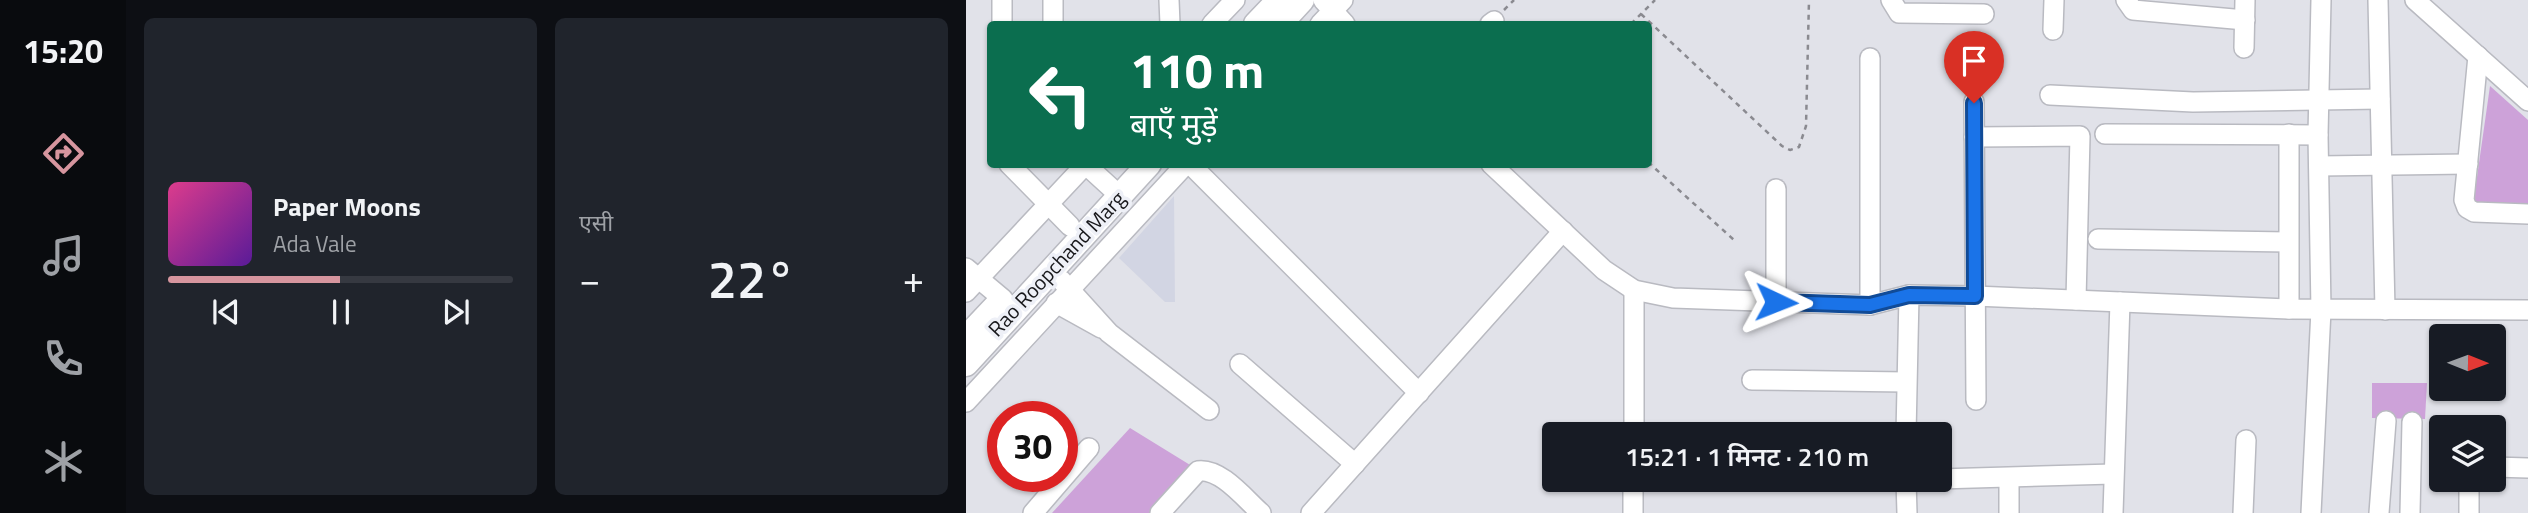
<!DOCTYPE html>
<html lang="hi">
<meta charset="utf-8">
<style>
body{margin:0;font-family:"Titillium Web","Noto Sans Devanagari",sans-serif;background:#20242c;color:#f1f3f6;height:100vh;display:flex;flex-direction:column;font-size:26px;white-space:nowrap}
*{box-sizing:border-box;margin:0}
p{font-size:23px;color:#9ea1a6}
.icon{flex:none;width:38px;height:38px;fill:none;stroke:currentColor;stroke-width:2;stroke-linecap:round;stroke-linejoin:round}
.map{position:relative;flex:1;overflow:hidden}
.sheet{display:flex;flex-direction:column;gap:18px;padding:18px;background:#0d0f14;width:840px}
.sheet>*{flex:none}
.hud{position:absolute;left:21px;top:21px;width:665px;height:147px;border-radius:7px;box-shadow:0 2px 5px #0004;background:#0b6e4f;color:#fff;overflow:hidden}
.needle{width:46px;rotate:91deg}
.tools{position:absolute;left:1463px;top:324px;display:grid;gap:14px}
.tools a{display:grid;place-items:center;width:77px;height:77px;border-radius:7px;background:#171b24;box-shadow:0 2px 5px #0004;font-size:35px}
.speed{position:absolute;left:21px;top:401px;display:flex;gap:14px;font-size:35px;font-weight:700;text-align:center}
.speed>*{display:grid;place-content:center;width:91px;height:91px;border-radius:50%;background:#171b24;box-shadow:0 2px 5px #0004;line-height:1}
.speed .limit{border:10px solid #d22;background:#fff;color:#111}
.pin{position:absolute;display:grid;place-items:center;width:60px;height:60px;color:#fff;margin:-72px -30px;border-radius:50% 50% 50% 0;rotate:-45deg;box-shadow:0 0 7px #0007}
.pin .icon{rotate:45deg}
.me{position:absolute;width:77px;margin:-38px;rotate:92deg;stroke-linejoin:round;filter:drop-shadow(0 0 5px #0008)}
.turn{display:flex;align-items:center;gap:24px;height:147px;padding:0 28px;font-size:32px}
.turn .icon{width:91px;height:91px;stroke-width:2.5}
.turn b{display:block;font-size:49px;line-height:60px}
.big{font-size:52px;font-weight:600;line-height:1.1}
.sheet .widget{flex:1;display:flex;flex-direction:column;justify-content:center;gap:10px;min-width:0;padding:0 24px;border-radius:10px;background:#20242c}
.song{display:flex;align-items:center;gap:21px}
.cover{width:84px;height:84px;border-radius:10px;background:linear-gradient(135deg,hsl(330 70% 55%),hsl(270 70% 35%))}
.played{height:7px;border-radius:4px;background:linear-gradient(90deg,#d6959e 50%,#363941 50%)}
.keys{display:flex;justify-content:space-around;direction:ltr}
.heat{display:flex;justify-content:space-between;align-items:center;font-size:38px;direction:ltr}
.sheet .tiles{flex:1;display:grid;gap:18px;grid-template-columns:repeat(2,1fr)}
.trip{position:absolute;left:576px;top:422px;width:410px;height:70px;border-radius:7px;background:#171b24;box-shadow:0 2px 5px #0004;font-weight:600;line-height:70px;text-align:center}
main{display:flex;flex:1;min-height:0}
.tabs{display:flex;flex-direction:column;width:126px;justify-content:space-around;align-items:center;background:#090b0e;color:#9ea1a6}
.tabs .icon{width:49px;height:49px}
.tabs .active{color:#d6959e}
.tabs b{font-size:32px;color:#f1f3f6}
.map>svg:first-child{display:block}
.built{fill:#d2d5e3}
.green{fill:#cda2d9}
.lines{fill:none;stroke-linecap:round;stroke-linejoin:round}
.minor-casing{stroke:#b9bac1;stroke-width:22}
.major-casing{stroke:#b9bac1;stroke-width:27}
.path{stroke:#8a8a90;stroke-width:2.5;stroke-dasharray:5 5;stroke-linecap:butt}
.minor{stroke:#fff;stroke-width:19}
.major{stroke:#fff;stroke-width:24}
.route-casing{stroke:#114b97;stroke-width:18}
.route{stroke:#1a73e8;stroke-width:12}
.labels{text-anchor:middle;stroke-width:7;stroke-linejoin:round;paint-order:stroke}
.street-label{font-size:21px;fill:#18181b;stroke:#eef0f7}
</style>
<main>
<nav class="tabs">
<b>15:20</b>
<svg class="icon active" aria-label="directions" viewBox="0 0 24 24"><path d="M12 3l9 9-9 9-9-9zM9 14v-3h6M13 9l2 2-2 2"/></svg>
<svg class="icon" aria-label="music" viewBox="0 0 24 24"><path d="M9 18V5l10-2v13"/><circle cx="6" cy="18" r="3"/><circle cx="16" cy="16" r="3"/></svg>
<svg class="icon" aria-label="phone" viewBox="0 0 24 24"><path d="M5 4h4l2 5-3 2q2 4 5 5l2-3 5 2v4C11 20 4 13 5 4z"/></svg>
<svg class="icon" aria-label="climate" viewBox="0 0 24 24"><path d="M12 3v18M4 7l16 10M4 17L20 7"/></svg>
</nav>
<section class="sheet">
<div class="tiles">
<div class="widget">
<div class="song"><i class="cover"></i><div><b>Paper Moons</b><p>Ada Vale</p></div></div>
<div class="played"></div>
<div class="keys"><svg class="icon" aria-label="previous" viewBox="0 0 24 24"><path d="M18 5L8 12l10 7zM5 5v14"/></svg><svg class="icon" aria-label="pause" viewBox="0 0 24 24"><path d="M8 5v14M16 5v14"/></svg><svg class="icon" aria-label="next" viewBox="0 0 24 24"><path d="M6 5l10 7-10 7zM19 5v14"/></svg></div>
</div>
<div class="widget"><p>एसी</p>
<div class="heat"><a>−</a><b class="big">22°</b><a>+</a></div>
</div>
</div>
</section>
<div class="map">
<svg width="1562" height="513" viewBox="0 0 1562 513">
<rect width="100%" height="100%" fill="#e1e2e9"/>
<polygon class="built" points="208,196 209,302 199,302 153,258"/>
<g class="green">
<polygon points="1524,86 1562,120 1562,212 1506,212"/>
<polygon points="1406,383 1461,383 1459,419 1406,418"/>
<polygon points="164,428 229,468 188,513 86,513"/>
</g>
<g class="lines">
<g class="minor-casing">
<g id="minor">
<polyline points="203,0 204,24"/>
<polyline points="357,0 379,24"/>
<polyline points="925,0 933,13 1018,14"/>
<polyline points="1160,0 1167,10 1279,20"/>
<polyline points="1412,0 1419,310"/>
<polyline points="1449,0 1562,101"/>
<polyline points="36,24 36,0"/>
<polyline points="87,24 87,0"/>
<polyline points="246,24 269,0"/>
<polyline points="354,24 377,0"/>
<polyline points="524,24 528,21"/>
<polyline points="1087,30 1088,0"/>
<polyline points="1278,48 1279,0"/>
<polyline points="1512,56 1498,200 1501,208 1508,212 1562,214"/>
<polyline points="904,58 904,305"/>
<polyline points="1084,95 1227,102 1414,99"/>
<polyline points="1008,102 1010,400"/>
<polyline points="1139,134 1352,135"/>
<polyline points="1008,137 1114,136 1110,300"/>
<polyline points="43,164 104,226"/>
<polyline points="119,164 154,196"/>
<polyline points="224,164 453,393"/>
<polyline points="525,164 638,270 668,290 707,298 904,305 943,295 1009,296 1323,309 1562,310"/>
<polyline points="1353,166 1502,164"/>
<polyline points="1132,239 1322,242"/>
<polyline points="0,268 37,299"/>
<polyline points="95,280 143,333 243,410"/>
<polyline points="668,290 668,434"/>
<polyline points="0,292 120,164"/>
<polyline points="810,302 810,189"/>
<polyline points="90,303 135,328"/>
<polyline points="1323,309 1323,134"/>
<polyline points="274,364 389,464"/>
<polyline points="786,380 940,382"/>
<polyline points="0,402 220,164"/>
<polyline points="940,434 943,295"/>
<polyline points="1528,467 1562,468"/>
<polyline points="1043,478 1043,513"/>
<polyline points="973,479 1147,474"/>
<polyline points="667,480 667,513"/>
<polyline points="940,480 941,513"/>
<polyline points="732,481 949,480"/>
<polyline points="67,513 123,448"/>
<path d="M 194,513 L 232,471 C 255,468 279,499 295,513"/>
<polyline points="345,513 597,231"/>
<polyline points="1147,513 1154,302"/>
<polyline points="1277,513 1280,440"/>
<polyline points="1345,513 1355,310 1352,135 1355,0"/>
<polyline points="1413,513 1420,421"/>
<polyline points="1444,513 1446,422"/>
<polyline points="1503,513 1503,480"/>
</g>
</g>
<g class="major-casing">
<g id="major">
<polyline points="290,24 313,0"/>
<polyline points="314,24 336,0"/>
<polyline points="0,338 33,303"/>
<polyline points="0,364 183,164"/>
</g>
</g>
<g class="path">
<polyline points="538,10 548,0"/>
<polyline points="675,14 816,146 824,150 833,147 840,126 843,0"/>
<polyline points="665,24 689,0"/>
<polyline points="682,162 768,240"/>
</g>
<use href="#minor" class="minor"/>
<use href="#major" class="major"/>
</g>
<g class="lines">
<g class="route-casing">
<polyline id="route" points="810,302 904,305 943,295 1009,296 1008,103"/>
</g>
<use href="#route" class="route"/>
</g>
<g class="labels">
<g class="street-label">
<text transform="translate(91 264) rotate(-47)" y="7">Rao Roopchand Marg</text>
</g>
</g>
</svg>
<div class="tools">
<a><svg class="needle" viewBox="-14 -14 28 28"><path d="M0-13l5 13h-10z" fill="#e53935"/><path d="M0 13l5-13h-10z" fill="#9ea1a6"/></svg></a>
<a><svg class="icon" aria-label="layers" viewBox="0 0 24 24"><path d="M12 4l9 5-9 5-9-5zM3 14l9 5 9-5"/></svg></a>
</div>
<div class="speed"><div class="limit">30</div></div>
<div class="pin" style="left:1008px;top:103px;background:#d93025"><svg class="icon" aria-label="arrive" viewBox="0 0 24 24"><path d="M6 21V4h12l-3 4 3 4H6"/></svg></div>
<svg class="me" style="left:810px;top:302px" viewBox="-20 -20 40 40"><path d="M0-17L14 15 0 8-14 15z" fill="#1a73e8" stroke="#fff" stroke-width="4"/></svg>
<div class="trip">15:21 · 1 मिनट · 210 m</div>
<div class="hud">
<div class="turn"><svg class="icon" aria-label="left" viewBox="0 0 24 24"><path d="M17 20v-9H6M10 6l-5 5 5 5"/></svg><div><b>110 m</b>बाएँ मुड़ें</div></div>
</div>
</div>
</main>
